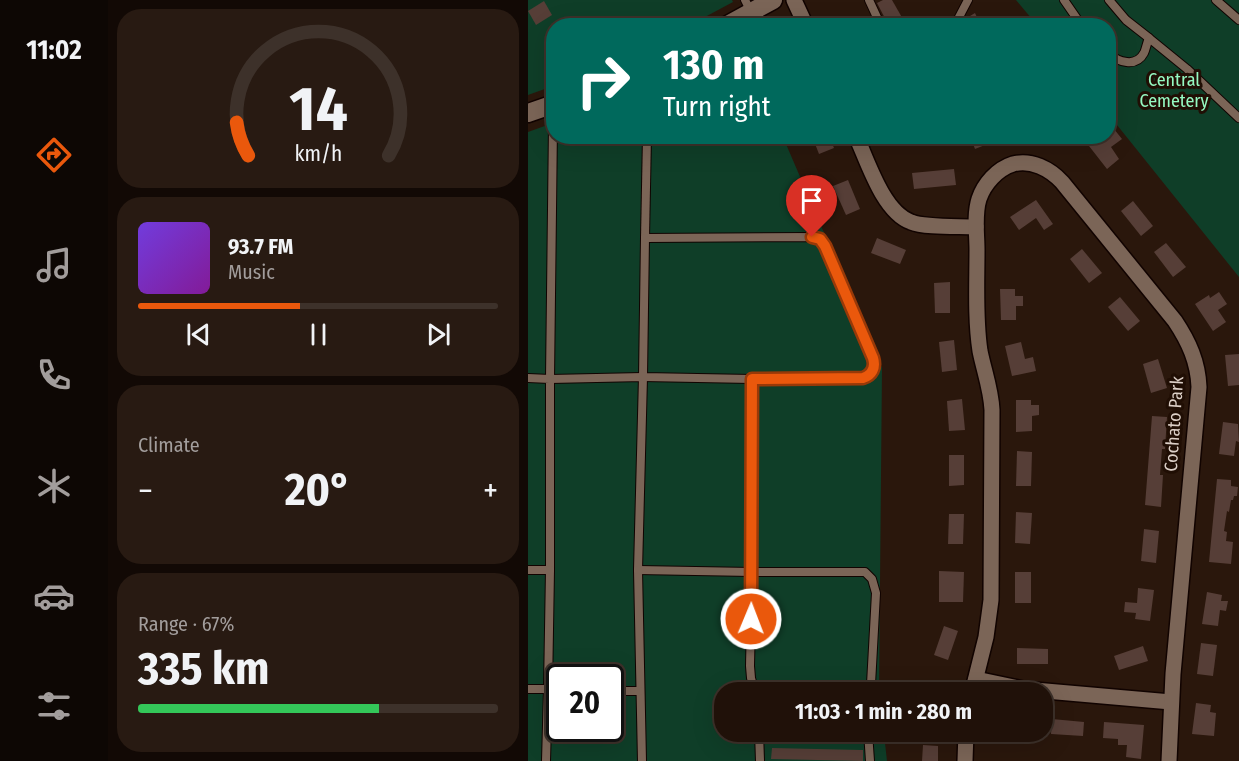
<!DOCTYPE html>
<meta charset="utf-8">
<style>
body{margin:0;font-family:"Fira Sans Condensed",sans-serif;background:#281a12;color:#f1f3f6;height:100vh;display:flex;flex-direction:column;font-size:22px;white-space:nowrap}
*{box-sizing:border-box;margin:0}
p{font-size:20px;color:#a29d9c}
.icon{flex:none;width:33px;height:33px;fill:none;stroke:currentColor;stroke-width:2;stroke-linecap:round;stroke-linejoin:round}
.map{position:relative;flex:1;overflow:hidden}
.details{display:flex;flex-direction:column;gap:9px;padding:9px;background:#120905;width:420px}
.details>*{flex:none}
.banner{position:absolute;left:18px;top:18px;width:570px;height:126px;border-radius:24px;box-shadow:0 6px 24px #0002,0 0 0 2px #3d312a;background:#00695c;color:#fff;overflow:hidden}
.speed{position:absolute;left:18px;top:664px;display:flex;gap:12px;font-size:30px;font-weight:700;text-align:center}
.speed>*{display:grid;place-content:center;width:78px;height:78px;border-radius:50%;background:#201109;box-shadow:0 6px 24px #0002,0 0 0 2px #3d312a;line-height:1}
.speed .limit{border:3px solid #111;border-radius:9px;background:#fff;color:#111}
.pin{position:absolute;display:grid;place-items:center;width:51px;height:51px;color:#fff;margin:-62px -26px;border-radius:50% 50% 50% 0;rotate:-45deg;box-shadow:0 0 6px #0007}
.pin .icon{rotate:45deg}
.me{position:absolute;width:66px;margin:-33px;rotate:1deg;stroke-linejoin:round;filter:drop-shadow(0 0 4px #0008)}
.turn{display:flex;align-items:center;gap:21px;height:126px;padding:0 18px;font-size:27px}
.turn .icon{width:78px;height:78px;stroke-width:2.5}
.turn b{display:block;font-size:42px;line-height:51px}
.big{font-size:45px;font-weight:700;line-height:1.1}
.details .widget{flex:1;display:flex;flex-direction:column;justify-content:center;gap:9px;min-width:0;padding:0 21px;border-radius:24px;background:#281a12}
.details .dial{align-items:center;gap:0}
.dial svg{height:156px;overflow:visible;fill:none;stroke:#3d312a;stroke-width:7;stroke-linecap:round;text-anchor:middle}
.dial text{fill:#f1f3f6;stroke:none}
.song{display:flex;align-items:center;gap:18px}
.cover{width:72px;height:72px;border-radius:9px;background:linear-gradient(135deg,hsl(260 70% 55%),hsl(290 70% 35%))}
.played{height:6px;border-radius:3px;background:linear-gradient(90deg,#ea580c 45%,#3d312a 45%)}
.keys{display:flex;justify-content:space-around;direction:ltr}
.heat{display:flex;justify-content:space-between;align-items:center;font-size:33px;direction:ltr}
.charge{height:9px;border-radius:4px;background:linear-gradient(90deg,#34c759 67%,#3d312a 0)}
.trip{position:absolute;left:186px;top:682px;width:339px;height:60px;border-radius:24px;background:#201109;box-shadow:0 6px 24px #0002,0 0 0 2px #3d312a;font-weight:700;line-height:60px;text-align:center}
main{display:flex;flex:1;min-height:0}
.tab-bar{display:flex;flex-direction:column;width:108px;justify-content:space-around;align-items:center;background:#0d0704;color:#a29d9c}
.tab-bar .icon{width:42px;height:42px}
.tab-bar .on{color:#ea580c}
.tab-bar b{font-size:27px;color:#f1f3f6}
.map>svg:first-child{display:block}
.green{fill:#0f3e28;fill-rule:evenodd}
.building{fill:#563e37}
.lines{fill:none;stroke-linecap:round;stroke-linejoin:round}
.lane-casing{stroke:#110300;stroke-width:10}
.street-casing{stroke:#110300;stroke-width:18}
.secondary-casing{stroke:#110300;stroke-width:21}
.lane{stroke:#7b6557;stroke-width:8}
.street{stroke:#7b6557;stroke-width:15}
.secondary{stroke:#7b6557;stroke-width:18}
.route-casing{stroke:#983908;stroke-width:15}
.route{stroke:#ea580c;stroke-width:10}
.labels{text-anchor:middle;stroke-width:6;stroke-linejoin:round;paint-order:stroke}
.park-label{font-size:18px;fill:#95f9c2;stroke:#200e04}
.street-label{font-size:18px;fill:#ddd0c8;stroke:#200e04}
</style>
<main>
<nav class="tab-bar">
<b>11:02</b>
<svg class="icon on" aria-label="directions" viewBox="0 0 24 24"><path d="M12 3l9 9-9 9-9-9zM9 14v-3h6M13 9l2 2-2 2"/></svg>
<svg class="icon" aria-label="music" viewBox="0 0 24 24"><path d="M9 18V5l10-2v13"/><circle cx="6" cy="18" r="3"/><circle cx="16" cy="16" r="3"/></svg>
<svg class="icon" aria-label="phone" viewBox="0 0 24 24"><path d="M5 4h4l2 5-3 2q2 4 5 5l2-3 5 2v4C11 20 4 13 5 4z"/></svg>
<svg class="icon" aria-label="climate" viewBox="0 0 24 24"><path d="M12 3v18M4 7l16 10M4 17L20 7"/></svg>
<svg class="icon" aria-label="car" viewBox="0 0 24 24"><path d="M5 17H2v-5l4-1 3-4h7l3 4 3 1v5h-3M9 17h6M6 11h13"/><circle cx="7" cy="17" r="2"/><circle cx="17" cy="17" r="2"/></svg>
<svg class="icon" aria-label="filters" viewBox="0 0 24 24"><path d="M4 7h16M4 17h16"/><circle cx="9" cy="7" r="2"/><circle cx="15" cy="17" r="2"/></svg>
</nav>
<section class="details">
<div class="widget dial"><svg viewBox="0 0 100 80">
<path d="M14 69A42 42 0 1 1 86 69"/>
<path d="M14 69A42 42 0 0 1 8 52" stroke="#ea580c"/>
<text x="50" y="56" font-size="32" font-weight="700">14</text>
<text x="50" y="72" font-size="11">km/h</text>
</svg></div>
<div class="widget">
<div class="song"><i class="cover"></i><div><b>93.7 FM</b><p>Music</p></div></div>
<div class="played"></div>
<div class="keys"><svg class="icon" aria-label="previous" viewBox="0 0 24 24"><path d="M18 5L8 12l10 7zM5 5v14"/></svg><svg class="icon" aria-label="pause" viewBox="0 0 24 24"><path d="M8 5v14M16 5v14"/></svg><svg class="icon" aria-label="next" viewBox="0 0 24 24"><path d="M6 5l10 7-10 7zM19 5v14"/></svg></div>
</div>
<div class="widget"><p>Climate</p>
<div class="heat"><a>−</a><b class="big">20°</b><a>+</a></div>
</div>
<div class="widget"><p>Range · 67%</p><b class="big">335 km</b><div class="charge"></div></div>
</section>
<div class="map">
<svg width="711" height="761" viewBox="0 0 711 761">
<rect width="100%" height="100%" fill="#2a170c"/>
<g class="green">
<polygon points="0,0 204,0 205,2 162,25 26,26 25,86 0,95"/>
<polygon points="488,0 711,0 711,277 581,115 580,26 509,25"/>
<path d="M 25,123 L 26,136 L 255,137 L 354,368 L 351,693 L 196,693 L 196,732 L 351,732 L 351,734 L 356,734 L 359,761 L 0,761 L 0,132 ZM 32,678 L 82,678 L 82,729 L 32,729 Z"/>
</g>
<g class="building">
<polygon points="355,0 364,0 376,21 368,26 361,26 349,3"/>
<polygon points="16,1 24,15 8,25 0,11"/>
<polygon points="447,13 453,26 441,26 437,19"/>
<polygon points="586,129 594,139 583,147 591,159 579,169 561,146 572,137 574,139 577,136 580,136 580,134"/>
<polygon points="284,136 301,136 306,148 291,154"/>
<polygon points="442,136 477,136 477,137 447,149"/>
<polygon points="426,169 428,185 386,189 384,173"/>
<polygon points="320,180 332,209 318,215 305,186"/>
<polygon points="508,200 525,224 516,230 508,218 491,230 482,217"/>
<polygon points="605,201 625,226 613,236 593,211"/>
<polygon points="349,238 378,250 372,264 343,253"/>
<polygon points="638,243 658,267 645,277 626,252"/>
<polygon points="554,249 574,273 561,283 542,259"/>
<polygon points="422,282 422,313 407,313 406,283"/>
<polygon points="472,289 487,289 487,296 495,296 495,306 488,306 488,320 473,320"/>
<polygon points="691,292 699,304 690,310 698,322 685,331 667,304 681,295 682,298"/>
<polygon points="592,297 612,321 600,331 580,307"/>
<polygon points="426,340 429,370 414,372 411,342"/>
<polygon points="493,342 497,359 505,357 508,371 484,376 477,346"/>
<polygon points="711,354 711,385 700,386 697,355"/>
<polygon points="630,359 639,388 623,393 615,364"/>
<polygon points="434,399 437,430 421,431 419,401"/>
<polygon points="488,400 503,400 503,405 511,405 511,415 504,416 504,431 488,432"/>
<polygon points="624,416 639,417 637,449 634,449 632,475 635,475 633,507 617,505"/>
<polygon points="695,422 710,424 711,442 708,441 706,456 691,454"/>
<polygon points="489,451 504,452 503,486 488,486"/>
<polygon points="421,455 436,455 436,485 421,486"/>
<polygon points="689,479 703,480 703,486 710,487 709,496 706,496 705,500 703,500 701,512 699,511 696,531 699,532 698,541 705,542 703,564 681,562"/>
<polygon points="488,512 504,513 502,544 487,543"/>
<polygon points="421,514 436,514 435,544 420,544"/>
<polygon points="616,529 631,531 628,563 613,561"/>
<polygon points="411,571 436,572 435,602 411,602"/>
<rect x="487" y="572" width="16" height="31"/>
<polygon points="610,588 626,590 622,621 607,619 608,613 596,612 597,602 609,603"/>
<polygon points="679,592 694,595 693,601 700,601 698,611 692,610 690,626 674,624"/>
<polygon points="416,626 430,631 420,660 406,655"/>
<polygon points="673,643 689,645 685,676 669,674"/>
<polygon points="615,646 620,661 591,670 586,656"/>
<polygon points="489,648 520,649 520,664 489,664"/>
<polygon points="402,680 417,683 415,693 400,693"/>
<polygon points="668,703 683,705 682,712 688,713 686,736 664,734"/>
<polygon points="524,719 556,722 555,736 523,734"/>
<polygon points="576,722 616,725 613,759 598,757 599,745 590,745 590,739 575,738"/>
<polygon points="395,745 410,746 410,761 394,761"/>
<polygon points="244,748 335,750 335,761 243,759"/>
</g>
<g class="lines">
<g class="lane-casing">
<g id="lane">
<polyline points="217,0 223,12"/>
<polyline points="341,0 353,26"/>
<polyline points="536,0 554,26"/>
<polyline points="581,0 598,20 621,38"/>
<polyline points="688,0 711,20"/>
<polyline points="422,26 430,19 440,0"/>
<path d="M 580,53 C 590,62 608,68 616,53 C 618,49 619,42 621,38 L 659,69 L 711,118"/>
<polyline points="22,107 25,125 22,379 115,377 110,570 114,761"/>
<polyline points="117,238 119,136"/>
<polyline points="0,378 22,379 22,570 0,570"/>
<path d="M 110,570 L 224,572 L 224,379 L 115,377 L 117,238 L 284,237 L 290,238 L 296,243 L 345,358 C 348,369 343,377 332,378 L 224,379"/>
<polyline points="0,689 20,689 22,570"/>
<polyline points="82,691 112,691"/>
<polyline points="227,693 223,678 222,666 224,572 337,572 344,579 348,593 343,684 340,693"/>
<polyline points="231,732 232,761"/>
<polyline points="340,732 342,761"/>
<polyline points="18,761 20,689 32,689"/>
</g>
</g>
<g class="street-casing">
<g id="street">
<polyline points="266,0 278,26"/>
<path d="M 328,136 C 340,162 355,212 383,222 C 397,228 432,226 448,227"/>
<polyline points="448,679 495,689 643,702"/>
<path d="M 444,693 L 458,637 L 463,600 L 464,410 C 463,389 456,371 452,351 C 447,318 449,283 449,250 C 449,234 446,215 451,199 C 456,184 469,169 485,164 C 503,159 522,169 534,182 L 647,321 C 661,342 670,362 671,387 L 645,674 L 641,761"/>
<polyline points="437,761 438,732"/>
</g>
</g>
<g class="secondary-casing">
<g id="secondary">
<polyline points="198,26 245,0"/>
<polyline points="0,113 26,104"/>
</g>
</g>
<use href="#lane" class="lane"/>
<use href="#street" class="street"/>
<use href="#secondary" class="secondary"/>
</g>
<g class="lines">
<g class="route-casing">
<path id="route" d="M 223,619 L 224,379 L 335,378 C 344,375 348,368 345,358 L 297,246 L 292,239 L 284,237"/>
</g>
<use href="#route" class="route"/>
</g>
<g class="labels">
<g class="park-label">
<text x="646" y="86">Central<tspan x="646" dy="21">Cemetery</tspan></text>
</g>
<g class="street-label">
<text transform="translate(646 424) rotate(-86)" y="6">Cochato Park</text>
</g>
</g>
</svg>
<div class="speed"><div class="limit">20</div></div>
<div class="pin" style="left:284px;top:237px;background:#d93025"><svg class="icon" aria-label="arrive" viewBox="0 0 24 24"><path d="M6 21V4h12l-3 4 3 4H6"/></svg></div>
<svg class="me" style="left:223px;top:619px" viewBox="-20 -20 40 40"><circle r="17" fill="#ea580c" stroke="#fff" stroke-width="3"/><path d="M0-11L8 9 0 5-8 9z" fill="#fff"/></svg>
<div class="trip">11:03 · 1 min · 280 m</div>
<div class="banner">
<div class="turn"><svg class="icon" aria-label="right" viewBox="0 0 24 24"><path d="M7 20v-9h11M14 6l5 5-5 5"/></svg><div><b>130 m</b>Turn right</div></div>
</div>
</div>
</main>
